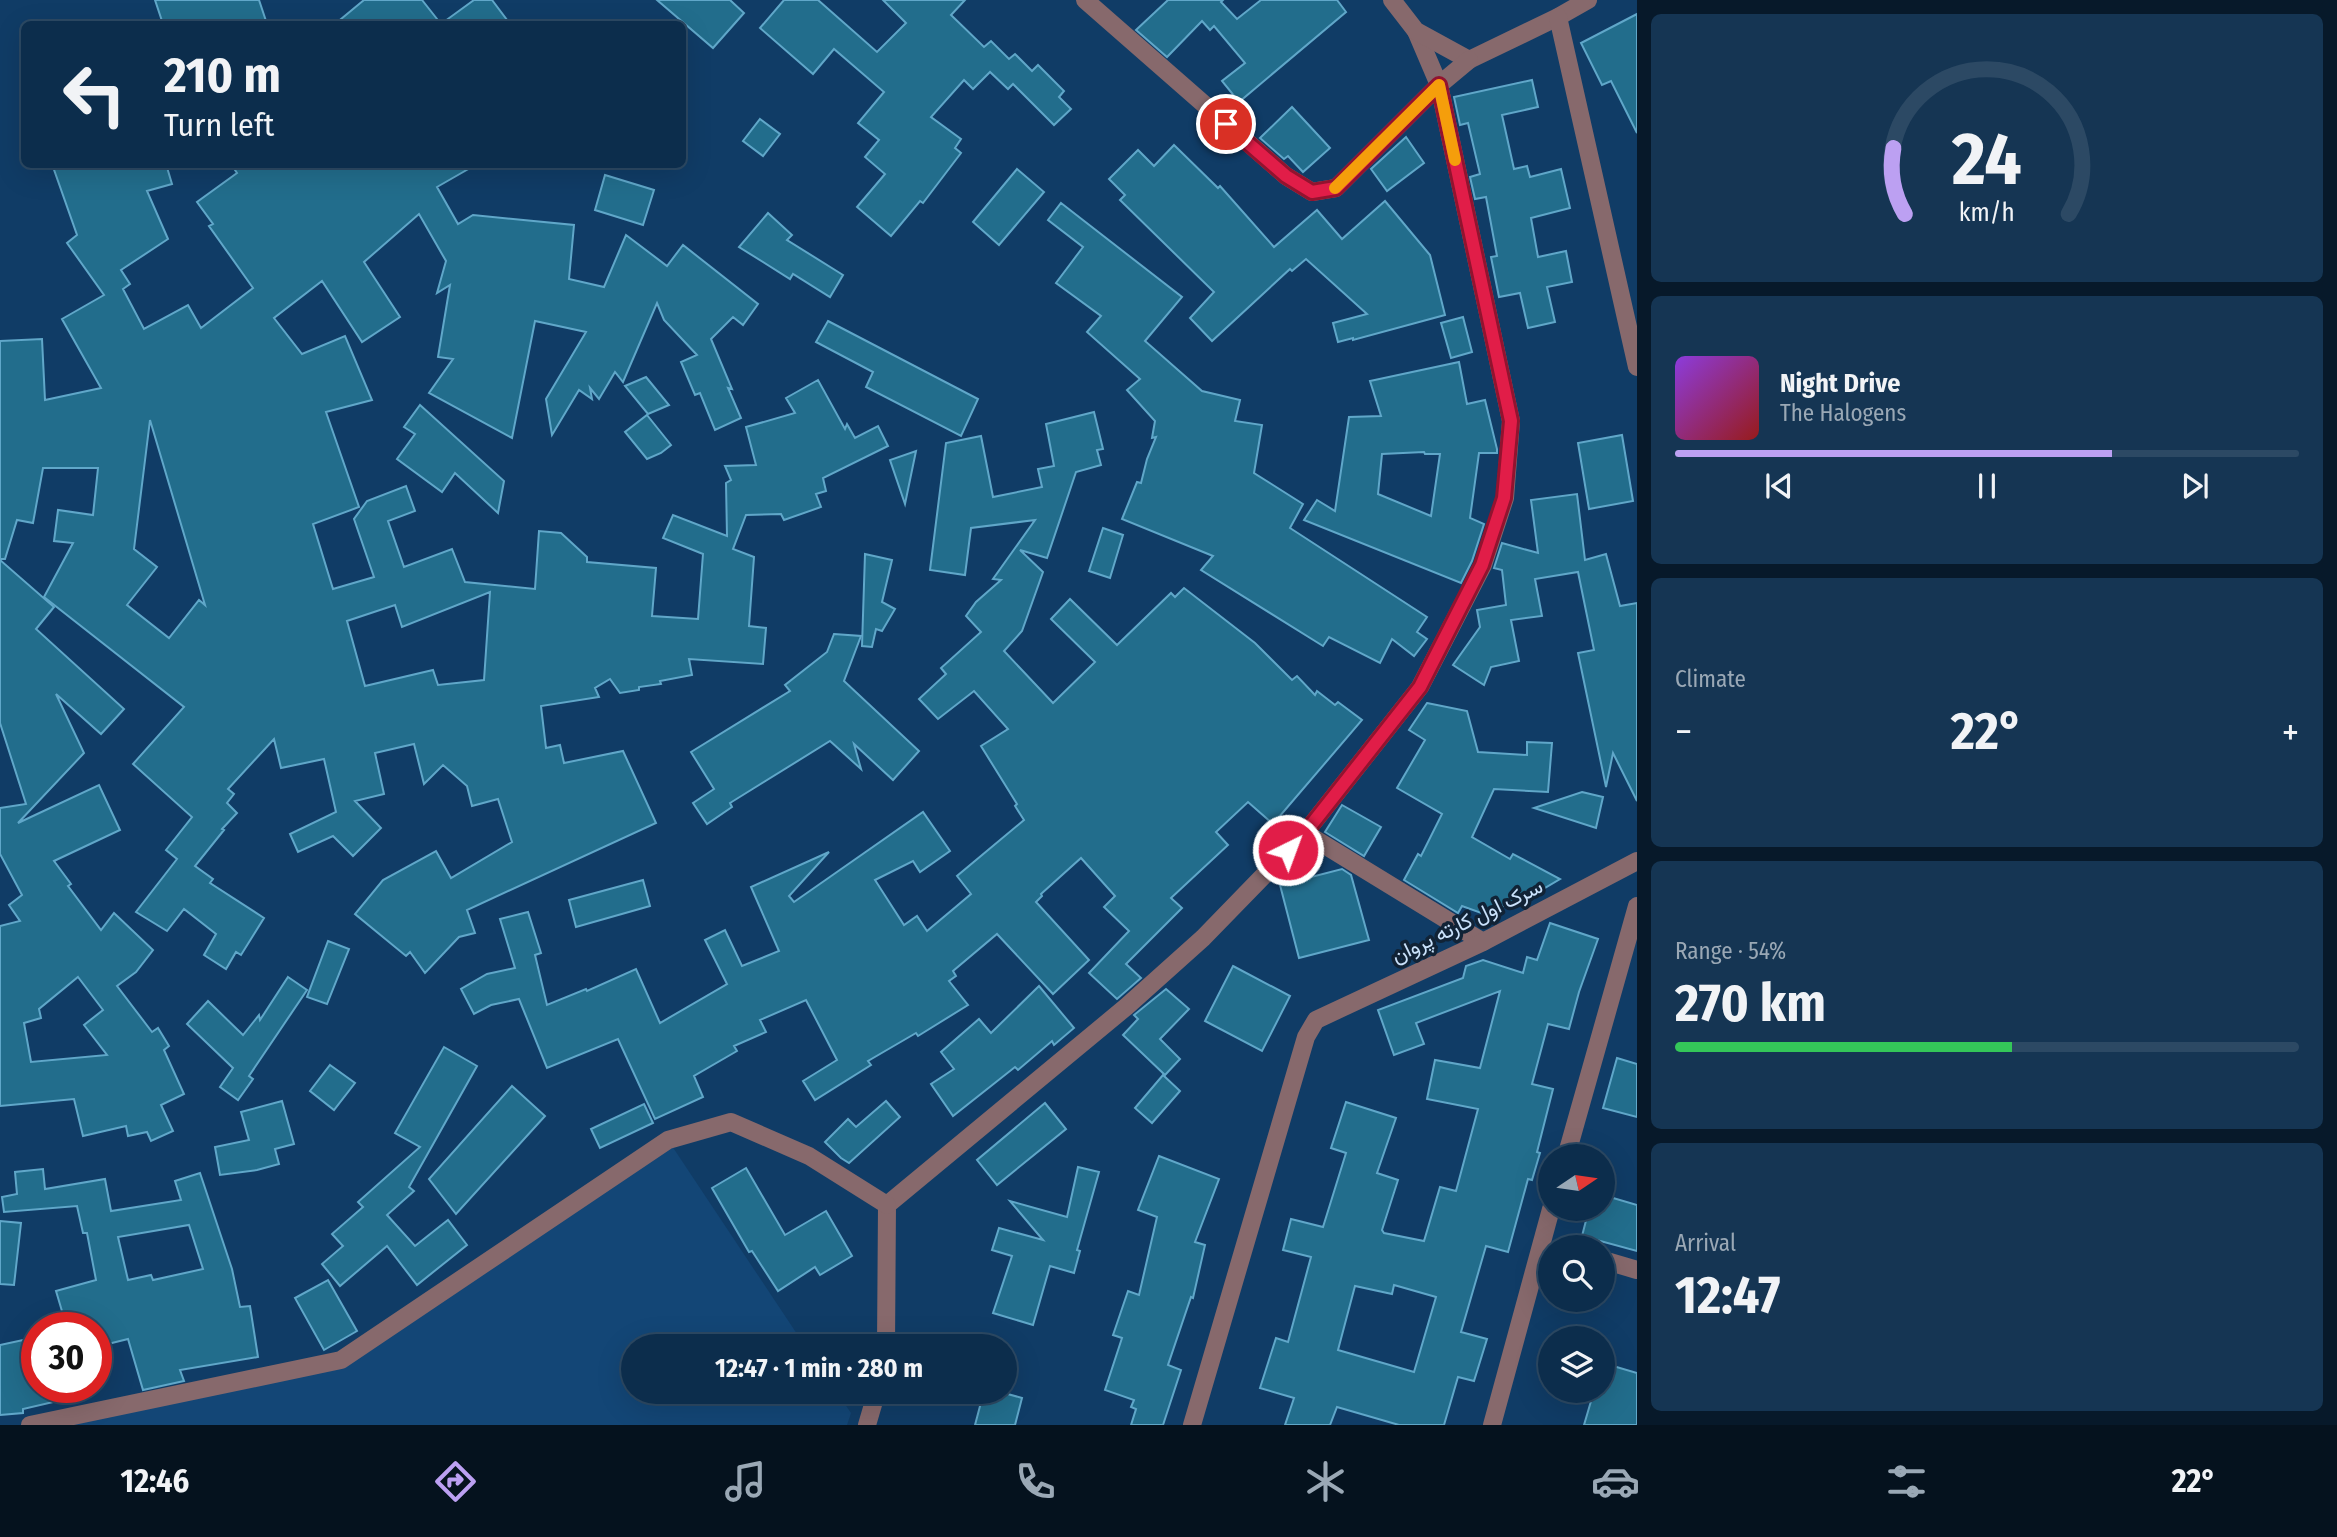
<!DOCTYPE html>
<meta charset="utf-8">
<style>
body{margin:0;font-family:"Fira Sans Condensed",Vazirmatn,sans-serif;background:#153553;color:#f1f3f6;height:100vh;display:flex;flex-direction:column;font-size:26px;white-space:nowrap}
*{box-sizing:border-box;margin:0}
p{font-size:23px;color:#9aa8b5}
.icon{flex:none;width:38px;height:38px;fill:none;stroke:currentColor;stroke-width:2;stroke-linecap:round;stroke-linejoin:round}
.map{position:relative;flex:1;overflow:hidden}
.side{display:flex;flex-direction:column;gap:14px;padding:14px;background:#07192a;width:700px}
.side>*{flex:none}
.banner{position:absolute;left:21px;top:21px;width:665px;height:147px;border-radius:10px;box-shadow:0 7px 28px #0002,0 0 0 2px #2c4964;background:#0c2d4c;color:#f1f3f6;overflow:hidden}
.needle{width:46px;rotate:77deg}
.fabs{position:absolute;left:1538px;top:1144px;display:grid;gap:14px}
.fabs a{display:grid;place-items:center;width:77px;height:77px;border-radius:50%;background:#0c2d4c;box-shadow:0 7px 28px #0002,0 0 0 2px #2c4964;font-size:35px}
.speed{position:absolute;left:21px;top:1312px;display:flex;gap:14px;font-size:35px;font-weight:700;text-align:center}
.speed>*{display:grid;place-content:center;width:91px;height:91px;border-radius:50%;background:#0c2d4c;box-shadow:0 7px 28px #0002,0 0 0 2px #2c4964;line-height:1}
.speed .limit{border:10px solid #d22;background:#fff;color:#111}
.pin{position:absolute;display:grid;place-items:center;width:60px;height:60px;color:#fff;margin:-30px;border:4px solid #fff;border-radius:50%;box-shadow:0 2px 7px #0007}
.me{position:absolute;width:77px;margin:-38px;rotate:42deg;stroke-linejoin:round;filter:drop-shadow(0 0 5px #0008)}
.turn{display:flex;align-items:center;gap:24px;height:147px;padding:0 28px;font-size:32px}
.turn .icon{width:91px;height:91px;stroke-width:2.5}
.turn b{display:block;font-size:49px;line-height:60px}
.big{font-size:52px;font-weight:700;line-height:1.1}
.side .tile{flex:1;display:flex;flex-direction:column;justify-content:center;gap:10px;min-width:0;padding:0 24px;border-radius:10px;background:#153553}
.side .dial{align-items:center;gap:0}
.dial svg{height:182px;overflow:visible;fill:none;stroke:#2c4964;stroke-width:7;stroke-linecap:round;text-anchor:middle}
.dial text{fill:#f1f3f6;stroke:none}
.song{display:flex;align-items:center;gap:21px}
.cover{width:84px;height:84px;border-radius:10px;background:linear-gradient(135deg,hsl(270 70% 55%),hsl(0 70% 35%))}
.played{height:7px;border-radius:4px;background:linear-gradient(90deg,#bca0f2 70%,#2c4964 70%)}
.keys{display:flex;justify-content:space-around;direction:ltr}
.heat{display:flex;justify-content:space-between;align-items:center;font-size:38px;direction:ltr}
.charge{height:10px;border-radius:5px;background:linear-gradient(90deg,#34c759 54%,#2c4964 0)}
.trip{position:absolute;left:621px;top:1334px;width:396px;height:70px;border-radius:35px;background:#0c2d4c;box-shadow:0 7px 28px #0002,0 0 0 2px #2c4964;font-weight:700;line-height:70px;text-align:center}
.menu{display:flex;height:112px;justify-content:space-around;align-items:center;background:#05121e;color:#9aa8b5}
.menu .icon{width:49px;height:49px}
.menu .active{color:#bca0f2}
.menu b{font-size:32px;color:#f1f3f6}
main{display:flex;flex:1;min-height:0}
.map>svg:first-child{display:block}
.built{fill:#134676}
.building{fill:#226d8c;stroke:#60a7c9;stroke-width:2;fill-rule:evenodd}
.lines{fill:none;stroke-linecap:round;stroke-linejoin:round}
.minor{stroke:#87696c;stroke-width:18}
.route-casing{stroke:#92132f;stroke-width:18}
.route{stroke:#e11d48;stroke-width:12}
.slow{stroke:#f59e0b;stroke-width:12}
.labels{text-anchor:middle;stroke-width:7;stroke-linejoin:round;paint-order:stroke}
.street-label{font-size:21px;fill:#cae2fb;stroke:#112336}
</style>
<main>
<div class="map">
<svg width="1637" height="1425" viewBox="0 0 1637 1425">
<rect width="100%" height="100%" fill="#103c66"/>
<polygon class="built" points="668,1140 805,1346 634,1346 634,1391 836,1391 851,1413 847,1425 30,1425 341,1360"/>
<g class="building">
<polygon points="155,0 259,0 267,24 163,24"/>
<polygon points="364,0 422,0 441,24 474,0 492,0 510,24 335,24"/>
<polygon points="657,0 730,0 744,13 713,48"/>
<polygon points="784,0 818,0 877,52 906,23 883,0 965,0 951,15 984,47 991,41 1009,59 1015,54 1032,71 1038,65 1064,91 1059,97 1071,109 1054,125 1013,84 1008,89 990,72 973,89 964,80 931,117 961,139 955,148 961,153 923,203 920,201 891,236 857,207 885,174 865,157 879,140 858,123 884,92 834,49 813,74 760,28"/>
<polygon points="1168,0 1223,0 1221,2 1237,19 1261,0 1337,0 1346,12 1239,102 1222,81 1245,63 1214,26 1210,30 1202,21 1167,57 1136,30"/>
<polygon points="1637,14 1637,133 1611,81 1602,85 1581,43"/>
<polygon points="1532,80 1538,107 1502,115 1514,169 1527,166 1530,177 1561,169 1570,208 1531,218 1538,257 1566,251 1572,282 1547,287 1555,322 1528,328 1520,293 1499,297 1491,257 1497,256 1486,197 1475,199 1470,177 1480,174 1468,123 1460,125 1454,97"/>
<polygon points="1292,107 1330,148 1303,172 1288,156 1284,159 1260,138"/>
<polygon points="760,119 780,134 763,156 743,141"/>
<polygon points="1406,137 1424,163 1387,191 1371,169"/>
<polygon points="1174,145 1218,188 1220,186 1274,247 1317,210 1342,239 1385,201 1430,255 1445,315 1353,340 1353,338 1338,342 1333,323 1367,314 1306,259 1292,271 1290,269 1212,341 1190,318 1214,292 1120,200 1125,195 1109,179 1138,150 1154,166"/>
<path d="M 52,164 L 166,164 L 172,184 L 147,191 L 168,239 L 121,270 L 130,284 L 123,289 L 144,329 L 188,305 L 201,328 L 253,288 L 209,226 L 213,224 L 197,202 L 237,173 L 231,164 L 477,164 L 437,187 L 458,224 L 473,215 L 574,225 L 569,279 L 604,287 L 626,235 L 667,266 L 683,245 L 758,304 L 743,325 L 733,317 L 711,339 L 732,389 L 728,388 L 741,418 L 715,430 L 700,393 L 695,395 L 681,362 L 697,355 L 664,320 L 657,303 L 623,382 L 615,372 L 599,399 L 590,388 L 592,399 L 579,390 L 552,435 L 546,399 L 586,332 L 535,321 L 512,438 L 429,393 L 453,359 L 438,357 L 450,285 L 437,293 L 446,261 L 419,214 L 364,262 L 400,317 L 362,342 L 322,281 L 274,318 L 302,354 L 345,336 L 372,400 L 326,412 L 359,507 L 313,524 L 333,589 L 374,577 L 354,519 L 367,501 L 406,486 L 415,511 L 388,521 L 404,567 L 452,549 L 465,582 L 535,589 L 539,531 L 561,533 L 587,557 L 587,562 L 656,568 L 652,616 L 698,619 L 703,554 L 663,538 L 673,515 L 727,536 L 726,483 L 731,480 L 725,466 L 756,465 L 746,427 L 795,413 L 786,398 L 818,380 L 845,429 L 847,424 L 855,438 L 878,426 L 888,446 L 823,478 L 826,491 L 816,494 L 821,507 L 784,520 L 781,514 L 746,515 L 733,549 L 754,557 L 749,626 L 766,628 L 763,664 L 689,659 L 692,675 L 660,681 L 661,684 L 639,687 L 639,690 L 620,693 L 610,679 L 595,688 L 599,697 L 541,706 L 546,748 L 560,745 L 564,763 L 623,751 L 656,823 L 467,910 L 475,933 L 459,937 L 425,973 L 410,952 L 406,956 L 355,914 L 383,880 L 436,851 L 451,878 L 512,842 L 498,799 L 472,806 L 467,786 L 443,765 L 424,784 L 414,744 L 375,753 L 384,794 L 355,801 L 381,828 L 353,856 L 333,836 L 298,852 L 290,834 L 336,812 L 324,759 L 281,768 L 274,739 L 228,789 L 234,794 L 227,803 L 237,813 L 222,829 L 224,830 L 195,866 L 213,879 L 210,883 L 264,918 L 241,955 L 236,952 L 226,969 L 204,955 L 216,934 L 184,909 L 167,931 L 136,912 L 177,859 L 166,850 L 192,817 L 133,764 L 184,707 L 44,597 L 73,543 L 54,541 L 58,510 L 93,515 L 98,468 L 43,468 L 33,523 L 17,520 L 5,559 L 0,559 L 0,341 L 42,339 L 45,400 L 101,388 L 62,319 L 104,295 L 67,243 L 77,235 ZM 150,420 L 205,605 L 199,600 L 169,638 L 127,605 L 157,567 L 134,549 ZM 490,592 L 484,680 L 438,685 L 433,670 L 365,686 L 347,621 L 395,605 L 402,627 Z"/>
<polygon points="1017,169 1044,192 999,245 973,222"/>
<polygon points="605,175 654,190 643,225 595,210"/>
<polygon points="1061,203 1182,297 1145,341 1202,391 1240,400 1235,421 1262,425 1254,473 1303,504 1290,528 1427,617 1417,632 1427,639 1414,656 1392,639 1380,663 1329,637 1323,646 1201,570 1213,556 1122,519 1137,482 1141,483 1147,459 1156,437 1152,438 1155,421 1127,390 1140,379 1087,332 1101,316 1056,283 1083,247 1048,220"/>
<polygon points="768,213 792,235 787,240 843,275 830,297 793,274 790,279 739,247"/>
<polygon points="1463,317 1472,352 1451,358 1441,323"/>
<polygon points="828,321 978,399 961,436 866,387 873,372 816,342"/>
<path d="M 1459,362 L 1467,404 L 1485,400 L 1497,449 L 1497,453 L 1479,453 L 1470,518 L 1484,524 L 1472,561 L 1461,583 L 1304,520 L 1317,500 L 1335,511 L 1349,417 L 1381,416 L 1370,381 ZM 1424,452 L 1425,454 L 1440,454 L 1431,516 L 1378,494 L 1382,454 Z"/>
<polygon points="646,377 669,405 648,414 625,386"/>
<polygon points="420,405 504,481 498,513 455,473 442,492 397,459 415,434 404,427"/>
<polygon points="1094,412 1103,449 1097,450 1101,465 1076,472 1047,558 1020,550 1043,572 1022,631 1004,651 1053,703 1095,662 1051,619 1070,599 1117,645 1171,593 1175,597 1184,588 1255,643 1292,680 1297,676 1315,695 1317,691 1335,705 1338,702 1362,720 1273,824 1248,802 1216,832 1228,845 1171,898 1182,908 1126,964 1141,978 1117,999 1089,973 1129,931 1104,907 1115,896 1081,858 1041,894 1042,896 1036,902 1089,960 1053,994 997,934 953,971 956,976 949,981 968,1005 918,1036 916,1033 868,1061 871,1065 815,1100 803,1081 837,1060 806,1000 760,1020 766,1032 734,1046 737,1051 694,1076 703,1097 655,1119 618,1039 547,1068 519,999 491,1005 474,1014 461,989 487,974 515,968 500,919 528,912 541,953 535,955 547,1005 586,989 587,991 636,969 660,1023 727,984 705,940 725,930 742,966 779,951 751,887 829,852 789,896 794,902 923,812 950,851 920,872 913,861 875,880 904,925 917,916 927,931 971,894 957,876 1024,820 1015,806 1017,804 981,746 1008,729 974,691 938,719 919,699 946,674 941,668 981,632 966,616 976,602 1001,580 993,579 1035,520 971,528 965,575 930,570 946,443 981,436 993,497 1042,487 1038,469 1054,466 1046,424"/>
<polygon points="647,415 671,445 661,453 647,459 625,432"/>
<polygon points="1622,435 1633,501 1589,509 1578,443"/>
<polygon points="916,451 905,504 890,460"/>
<polygon points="1577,494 1585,560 1606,554 1620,606 1637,603 1637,801 1613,753 1606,787 1578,653 1594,650 1578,572 1535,579 1542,616 1511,620 1519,661 1491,667 1484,685 1453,665 1480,627 1477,610 1506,605 1502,570 1494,568 1502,543 1538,553 1531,500"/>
<polygon points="1103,528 1123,535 1110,578 1089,571"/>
<polygon points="865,554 892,560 882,602 895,609 882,631 876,629 872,647 862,646"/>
<path d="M 0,560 L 54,607 L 36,629 L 124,709 L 101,734 L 56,694 L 84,753 L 18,823 L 99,785 L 120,830 L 54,861 L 71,884 L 68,886 L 101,930 L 114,913 L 153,950 L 136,972 L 117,986 L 152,1032 L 158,1028 L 169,1046 L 164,1050 L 184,1094 L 161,1105 L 173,1131 L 151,1141 L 147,1132 L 128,1136 L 126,1126 L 83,1136 L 74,1099 L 0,1106 L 0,926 L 20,921 L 9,905 L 22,895 L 0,854 L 0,808 L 26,804 L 0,723 ZM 78,977 L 103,1010 L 84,1025 L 107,1055 L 31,1062 L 24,1023 L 41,1018 L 39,1009 Z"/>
<polygon points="834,634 861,636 844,681 919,751 893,780 854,744 861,769 830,741 730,803 732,807 707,824 693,803 714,789 691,752 790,691 785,685 827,652"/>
<polygon points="1427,703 1467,711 1478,752 1527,755 1527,742 1552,743 1548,792 1494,789 1472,837 1510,859 1513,854 1560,879 1538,892 1484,914 1462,906 1458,913 1404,880 1418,854 1421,856 1442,814 1397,788 1425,740 1409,730"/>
<polygon points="1582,792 1603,797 1596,828 1534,808"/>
<polygon points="1342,805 1381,827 1364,856 1325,832"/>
<polygon points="1342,869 1351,875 1369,940 1299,958 1280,885"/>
<polygon points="643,880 650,906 576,927 569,900"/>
<path d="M 1550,923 L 1598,939 L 1579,992 L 1569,1029 L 1548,1024 L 1532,1084 L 1553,1089 L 1537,1152 L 1540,1153 L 1532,1180 L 1528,1179 L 1508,1252 L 1486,1246 L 1461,1332 L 1487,1339 L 1474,1381 L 1458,1377 L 1444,1425 L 1399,1425 L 1337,1407 L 1330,1425 L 1285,1425 L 1294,1398 L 1260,1388 L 1276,1338 L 1288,1342 L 1311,1257 L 1283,1250 L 1291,1219 L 1323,1227 L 1346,1153 L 1331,1148 L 1346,1102 L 1396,1118 L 1377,1173 L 1398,1180 L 1382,1230 L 1384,1233 L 1424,1241 L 1440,1187 L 1456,1191 L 1478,1109 L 1427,1099 L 1435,1060 L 1480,1068 L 1500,991 L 1416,1023 L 1424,1044 L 1394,1055 L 1378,1010 L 1463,978 L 1466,966 L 1483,960 L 1523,973 L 1527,957 L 1537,960 ZM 1394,1285 L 1436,1297 L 1414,1372 L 1338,1350 L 1355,1286 L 1392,1294 Z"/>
<polygon points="328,941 349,949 327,1004 307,997"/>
<polygon points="1233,966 1290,996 1262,1051 1205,1021"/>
<polygon points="288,977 307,990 249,1076 253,1079 238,1100 220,1087 233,1068 187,1024 208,1001 243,1035 259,1015 260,1020"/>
<polygon points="1039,986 1074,1028 1054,1045 1052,1041 1018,1070 1015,1067 953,1116 931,1084 954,1069 941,1052 979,1019 991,1033"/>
<polygon points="1166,989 1189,1009 1160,1039 1180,1059 1165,1075 1123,1035 1138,1019 1134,1015"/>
<polygon points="444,1047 477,1066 409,1187 414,1191 387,1215 415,1246 448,1220 467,1245 417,1285 387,1246 340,1286 322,1264 343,1246 332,1234 363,1207 358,1202 420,1147 395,1133"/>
<polygon points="1617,1058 1637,1064 1637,1117 1603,1108"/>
<polygon points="330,1065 355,1083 334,1110 310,1091"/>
<polygon points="1163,1075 1180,1091 1152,1123 1135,1108"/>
<polygon points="512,1086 545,1116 456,1214 429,1179"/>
<polygon points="282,1101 294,1144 275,1149 279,1164 257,1170 220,1175 215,1147 249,1140 241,1112"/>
<polygon points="886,1101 900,1117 849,1163 841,1158 825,1142 848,1119 856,1127"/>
<polygon points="1045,1103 1066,1129 997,1185 977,1160"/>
<polygon points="644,1104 653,1123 600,1148 591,1129"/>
<polygon points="1159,1156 1219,1179 1195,1242 1205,1245 1193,1298 1191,1297 1168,1365 1181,1370 1163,1425 1131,1425 1136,1409 1131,1407 1134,1400 1105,1390 1122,1338 1113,1335 1128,1291 1139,1295 1157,1217 1138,1210"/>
<polygon points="1078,1167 1099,1172 1077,1250 1080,1251 1074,1273 1050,1266 1033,1325 993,1313 1012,1256 992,1250 999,1228 1043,1240 1010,1201 1067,1217"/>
<polygon points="746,1168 785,1235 826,1211 852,1256 820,1275 815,1267 778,1291 752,1251 749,1252 712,1188"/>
<path d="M 43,1169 L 45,1189 L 105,1179 L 111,1211 L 181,1200 L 175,1181 L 200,1173 L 232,1269 L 240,1307 L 250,1306 L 258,1357 L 180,1370 L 184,1381 L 143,1390 L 128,1339 L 96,1347 L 96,1328 L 67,1328 L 56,1291 L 96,1280 L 87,1233 L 83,1233 L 77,1206 L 4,1212 L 2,1197 L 17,1194 L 15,1172 ZM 189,1225 L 203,1269 L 153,1280 L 151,1275 L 128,1280 L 118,1237 Z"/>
<polygon points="1603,1195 1637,1205 1637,1251 1582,1236 1589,1209 1603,1209"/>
<polygon points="0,1221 21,1223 14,1285 0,1284"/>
<polygon points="328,1280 357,1331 324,1350 295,1298"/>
<polygon points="37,1337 37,1388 78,1388 79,1396 23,1409 23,1413 0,1415 0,1345"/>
<polygon points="1603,1363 1637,1373 1637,1425 1584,1425 1594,1391 1603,1391"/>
<polygon points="984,1391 997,1391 1022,1398 1015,1425 975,1425"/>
</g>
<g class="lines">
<g class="minor">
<polyline points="1085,0 1286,176 1312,192 1336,188 1439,85 1416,31"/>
<polyline points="1392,0 1416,31 1469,60 1558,17 1588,0"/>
<polyline points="1558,17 1637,367"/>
<polyline points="1305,833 1483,942"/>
<polyline points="1566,1157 1637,906"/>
<polyline points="1603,1260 1637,1270"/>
<polyline points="886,1346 887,1205 1126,1007 1203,938 1305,833 1420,687 1483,565 1505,498 1511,421 1439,85 1469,60"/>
<polyline points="30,1425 341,1360 668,1140 731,1122 809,1156 887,1205"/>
<polyline points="867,1425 877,1391"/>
<polyline points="1192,1425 1306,1037 1316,1020 1483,942 1637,861"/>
<polyline points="1492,1425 1551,1209"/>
</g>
</g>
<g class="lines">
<g class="route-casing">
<polyline id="route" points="1226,124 1286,176 1312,192 1336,188 1439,85 1511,421 1504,498 1482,565 1420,687 1305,833 1288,850"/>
</g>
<use href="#route" class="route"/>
<polyline class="slow" points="1335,188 1439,85 1455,160"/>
</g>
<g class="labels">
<g class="street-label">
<text transform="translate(1467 921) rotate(-26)" y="7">سرک اول کارته پروان</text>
</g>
</g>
</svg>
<div class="fabs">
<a><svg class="needle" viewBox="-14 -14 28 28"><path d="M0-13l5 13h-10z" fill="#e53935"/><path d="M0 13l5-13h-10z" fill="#9aa8b5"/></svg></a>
<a><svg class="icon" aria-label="search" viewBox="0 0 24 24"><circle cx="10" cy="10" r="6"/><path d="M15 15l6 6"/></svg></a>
<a><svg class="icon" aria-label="layers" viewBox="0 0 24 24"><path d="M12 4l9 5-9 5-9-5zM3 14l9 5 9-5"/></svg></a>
</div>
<div class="speed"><div class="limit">30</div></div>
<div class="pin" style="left:1226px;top:124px;background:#d93025"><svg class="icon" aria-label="arrive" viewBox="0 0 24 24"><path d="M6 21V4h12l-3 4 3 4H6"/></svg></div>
<svg class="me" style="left:1288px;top:850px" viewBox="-20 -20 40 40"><circle r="17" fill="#e11d48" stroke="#fff" stroke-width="3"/><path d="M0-11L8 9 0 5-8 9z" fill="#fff"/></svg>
<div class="trip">12:47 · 1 min · 280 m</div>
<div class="banner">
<div class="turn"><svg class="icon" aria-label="left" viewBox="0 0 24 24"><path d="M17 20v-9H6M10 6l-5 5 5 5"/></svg><div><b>210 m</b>Turn left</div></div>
</div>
</div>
<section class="side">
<div class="tile dial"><svg viewBox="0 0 100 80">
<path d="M14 69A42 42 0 1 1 86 69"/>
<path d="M14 69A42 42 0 0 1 9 40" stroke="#bca0f2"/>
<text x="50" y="56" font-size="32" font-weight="700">24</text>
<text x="50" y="72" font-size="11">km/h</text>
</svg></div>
<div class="tile">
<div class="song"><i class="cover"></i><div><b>Night Drive</b><p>The Halogens</p></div></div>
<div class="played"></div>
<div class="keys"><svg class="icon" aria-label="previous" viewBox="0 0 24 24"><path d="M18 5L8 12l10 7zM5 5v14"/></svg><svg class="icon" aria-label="pause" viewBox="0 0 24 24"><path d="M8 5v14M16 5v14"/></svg><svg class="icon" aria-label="next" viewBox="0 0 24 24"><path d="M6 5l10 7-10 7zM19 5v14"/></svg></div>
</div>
<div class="tile"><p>Climate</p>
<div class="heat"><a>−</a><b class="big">22°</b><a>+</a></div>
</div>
<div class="tile"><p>Range · 54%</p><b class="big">270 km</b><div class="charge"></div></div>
<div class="tile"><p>Arrival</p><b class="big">12:47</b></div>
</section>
</main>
<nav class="menu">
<b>12:46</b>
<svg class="icon active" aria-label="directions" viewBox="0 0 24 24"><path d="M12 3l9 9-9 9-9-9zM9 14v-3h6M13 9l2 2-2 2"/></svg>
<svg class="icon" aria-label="music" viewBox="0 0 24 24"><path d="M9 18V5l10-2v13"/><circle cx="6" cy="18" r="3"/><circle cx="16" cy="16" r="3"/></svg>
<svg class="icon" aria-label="phone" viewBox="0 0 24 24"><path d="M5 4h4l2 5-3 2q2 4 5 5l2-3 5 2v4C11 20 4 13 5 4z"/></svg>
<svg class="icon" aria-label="climate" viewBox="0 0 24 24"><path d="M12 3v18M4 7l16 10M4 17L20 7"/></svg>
<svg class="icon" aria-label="car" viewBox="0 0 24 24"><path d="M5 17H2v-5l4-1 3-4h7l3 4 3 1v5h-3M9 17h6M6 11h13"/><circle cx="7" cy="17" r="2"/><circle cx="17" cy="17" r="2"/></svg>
<svg class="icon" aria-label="filters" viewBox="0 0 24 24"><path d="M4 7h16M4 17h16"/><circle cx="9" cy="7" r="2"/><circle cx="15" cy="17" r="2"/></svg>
<b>22°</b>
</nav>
